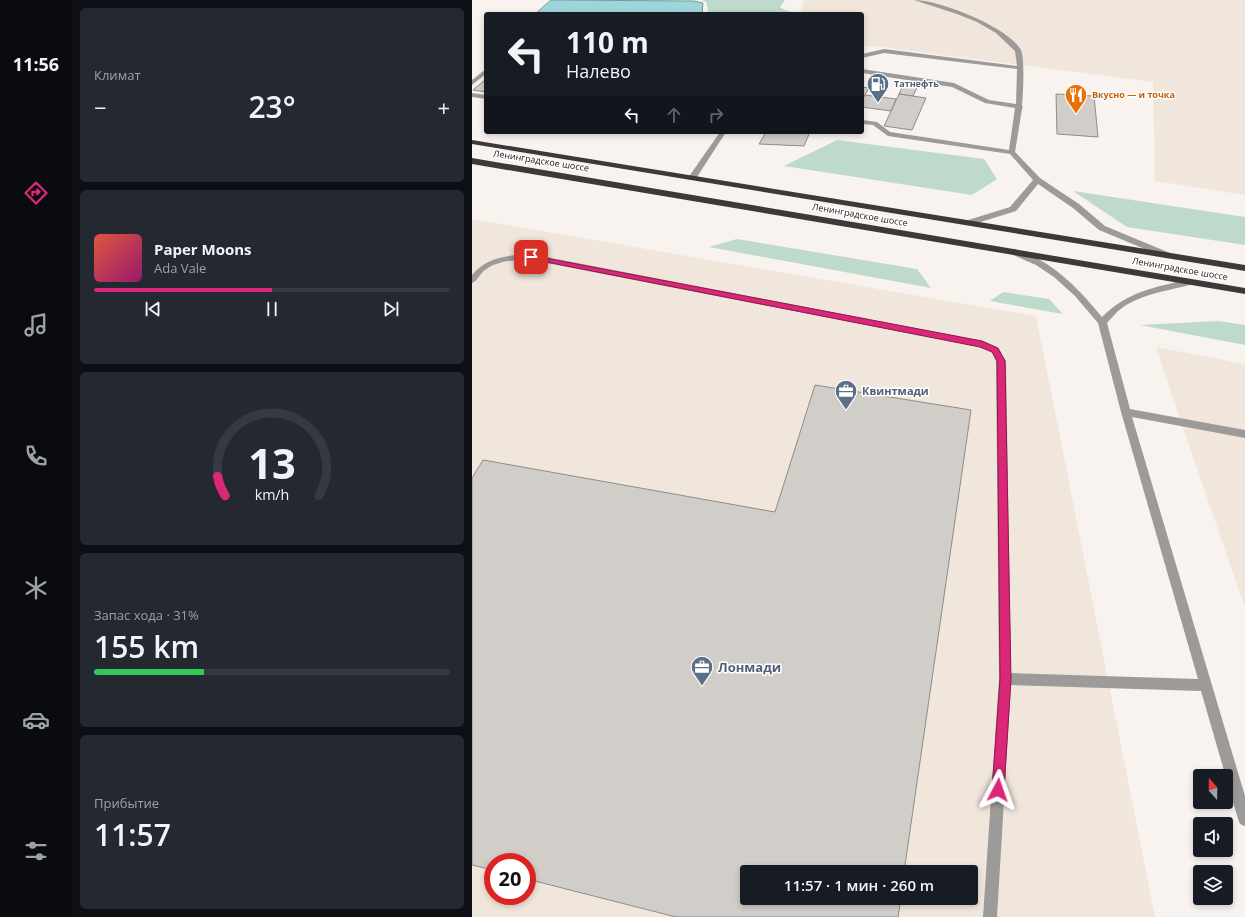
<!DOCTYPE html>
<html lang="ru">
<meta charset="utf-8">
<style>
body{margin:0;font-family:"Open Sans",sans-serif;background:#242831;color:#f1f3f6;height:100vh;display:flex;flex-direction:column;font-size:15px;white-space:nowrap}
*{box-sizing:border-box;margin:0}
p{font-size:13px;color:#9ea1a6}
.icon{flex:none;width:22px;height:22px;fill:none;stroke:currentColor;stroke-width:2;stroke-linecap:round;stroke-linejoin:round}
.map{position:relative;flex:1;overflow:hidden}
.drawer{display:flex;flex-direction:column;gap:8px;padding:8px;background:#0d0f14;width:400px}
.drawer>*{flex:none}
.top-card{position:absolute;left:12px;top:12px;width:380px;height:122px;border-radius:4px;box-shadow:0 2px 6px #0003;background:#171b24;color:#f1f3f6;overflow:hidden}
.needle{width:26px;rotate:340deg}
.buttons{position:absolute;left:721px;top:769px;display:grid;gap:8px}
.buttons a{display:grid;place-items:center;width:40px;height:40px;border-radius:4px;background:#171b24;box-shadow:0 2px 6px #0003;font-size:20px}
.speed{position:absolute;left:12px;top:853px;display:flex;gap:8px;font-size:20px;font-weight:700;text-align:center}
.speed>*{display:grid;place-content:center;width:52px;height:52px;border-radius:50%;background:#171b24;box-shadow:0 2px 6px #0003;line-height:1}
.speed .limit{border:6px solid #d22;background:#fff;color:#111}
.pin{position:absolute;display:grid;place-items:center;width:34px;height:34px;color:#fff;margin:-17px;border-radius:8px;box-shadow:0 2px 6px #0006}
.me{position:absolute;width:44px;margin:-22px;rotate:4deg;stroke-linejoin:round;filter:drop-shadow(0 0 3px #0008)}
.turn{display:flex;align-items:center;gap:14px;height:84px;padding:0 16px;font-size:18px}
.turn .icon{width:52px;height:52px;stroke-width:2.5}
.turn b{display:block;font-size:28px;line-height:34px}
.lanes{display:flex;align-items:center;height:38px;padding:0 16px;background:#0003;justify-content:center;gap:20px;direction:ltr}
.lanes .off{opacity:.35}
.big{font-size:30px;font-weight:600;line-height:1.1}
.drawer .tile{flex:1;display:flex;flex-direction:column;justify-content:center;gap:6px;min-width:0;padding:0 14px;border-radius:6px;background:#242831}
.drawer .dial{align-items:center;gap:0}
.dial svg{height:104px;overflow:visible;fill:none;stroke:#363941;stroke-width:7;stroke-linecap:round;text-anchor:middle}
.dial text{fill:#f1f3f6;stroke:none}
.song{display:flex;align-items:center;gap:12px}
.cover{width:48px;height:48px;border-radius:6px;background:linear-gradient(135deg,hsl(10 70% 55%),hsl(320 70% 35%))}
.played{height:4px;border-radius:2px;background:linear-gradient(90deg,#db2777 50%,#363941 50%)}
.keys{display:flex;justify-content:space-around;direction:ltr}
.heat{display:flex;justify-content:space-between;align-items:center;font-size:22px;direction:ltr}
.charge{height:6px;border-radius:3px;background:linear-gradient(90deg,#34c759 31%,#363941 0)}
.trip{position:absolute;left:268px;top:865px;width:238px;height:40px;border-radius:4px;background:#171b24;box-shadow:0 2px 6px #0003;font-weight:600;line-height:40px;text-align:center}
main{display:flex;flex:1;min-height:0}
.tab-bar{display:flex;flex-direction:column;width:72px;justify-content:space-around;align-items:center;background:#090b0e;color:#9ea1a6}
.tab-bar .icon{width:28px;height:28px}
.tab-bar .on{color:#db2777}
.tab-bar b{font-size:18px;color:#f1f3f6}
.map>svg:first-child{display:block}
.built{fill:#f1e6dc;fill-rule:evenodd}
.green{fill:#bedacb}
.water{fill:#9ed5d8;stroke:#769b9d}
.building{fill:#d1cdc8;stroke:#8f8c87}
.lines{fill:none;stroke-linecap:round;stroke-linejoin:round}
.minor{fill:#9d9a9a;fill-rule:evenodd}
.highway{fill:#3e3838;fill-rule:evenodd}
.route{fill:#db2777;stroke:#8e194d}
.labels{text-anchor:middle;stroke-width:3;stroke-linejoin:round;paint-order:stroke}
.far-service-label{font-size:9px;font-weight:bold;fill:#4e5e75;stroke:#fff;text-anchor:start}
.far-food-label{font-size:9px;font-weight:bold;fill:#c56008;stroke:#fff;text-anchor:start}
.far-street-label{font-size:9px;fill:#171514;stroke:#fff}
.service-label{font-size:11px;font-weight:bold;fill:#4e5e75;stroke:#fff;text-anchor:start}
.near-service-label{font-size:13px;font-weight:bold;fill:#4e5e75;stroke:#fff;text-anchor:start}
</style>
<main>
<nav class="tab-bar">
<b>11:56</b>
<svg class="icon on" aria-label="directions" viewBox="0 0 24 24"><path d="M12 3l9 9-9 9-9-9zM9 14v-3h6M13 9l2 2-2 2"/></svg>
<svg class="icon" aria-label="music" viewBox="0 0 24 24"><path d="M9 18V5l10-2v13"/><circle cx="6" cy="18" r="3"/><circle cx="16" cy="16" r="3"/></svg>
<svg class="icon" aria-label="phone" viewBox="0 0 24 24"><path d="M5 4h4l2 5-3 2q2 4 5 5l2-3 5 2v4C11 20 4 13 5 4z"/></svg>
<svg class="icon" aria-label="climate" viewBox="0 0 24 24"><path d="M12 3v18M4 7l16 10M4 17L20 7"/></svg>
<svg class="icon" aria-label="car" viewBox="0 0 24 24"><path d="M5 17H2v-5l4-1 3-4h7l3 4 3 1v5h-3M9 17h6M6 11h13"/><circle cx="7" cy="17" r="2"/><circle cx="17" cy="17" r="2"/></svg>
<svg class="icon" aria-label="filters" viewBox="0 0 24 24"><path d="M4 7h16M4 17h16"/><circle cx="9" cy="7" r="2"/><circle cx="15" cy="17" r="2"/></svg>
</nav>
<section class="drawer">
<div class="tile"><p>Климат</p>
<div class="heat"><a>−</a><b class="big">23°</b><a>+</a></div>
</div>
<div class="tile">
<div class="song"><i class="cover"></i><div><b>Paper Moons</b><p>Ada Vale</p></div></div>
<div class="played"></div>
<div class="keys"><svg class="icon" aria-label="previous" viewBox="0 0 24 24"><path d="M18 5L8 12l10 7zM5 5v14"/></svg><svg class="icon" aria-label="pause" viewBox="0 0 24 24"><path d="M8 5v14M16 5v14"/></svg><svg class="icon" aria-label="next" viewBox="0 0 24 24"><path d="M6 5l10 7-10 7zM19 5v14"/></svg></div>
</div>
<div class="tile dial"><svg viewBox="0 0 100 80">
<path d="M14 69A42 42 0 1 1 86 69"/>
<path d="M14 69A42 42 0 0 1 8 54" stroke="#db2777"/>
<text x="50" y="56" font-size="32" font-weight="700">13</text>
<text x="50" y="72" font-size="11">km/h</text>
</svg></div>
<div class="tile"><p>Запас хода · 31%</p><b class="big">155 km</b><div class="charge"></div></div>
<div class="tile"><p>Прибытие</p><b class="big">11:57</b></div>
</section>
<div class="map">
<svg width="773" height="917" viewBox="0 0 773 917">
<rect width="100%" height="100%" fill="#f8f3ef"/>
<g class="built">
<polygon points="332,0 773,0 773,195 683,181 681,82 401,46 390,46 390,14 328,14"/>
<path d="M 0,219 L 564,316 L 683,917 L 0,917 ZM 21,862 L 55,862 L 55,896 L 21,896 ZM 275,872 L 499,872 L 499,898 L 275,898 Z"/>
<polygon points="684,347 773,364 773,608 709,422"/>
</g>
<g class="green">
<polygon points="230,0 313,0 308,7 311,9 322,13 235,14 236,10 234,2"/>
<polygon points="365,140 512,159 525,179 500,195 312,166"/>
<polygon points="601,191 773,217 773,245 655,227"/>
<polygon points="265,239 445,269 459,288 237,247"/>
<polygon points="531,292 577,299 591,314 518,301"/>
<polygon points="746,321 773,325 773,345 668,325"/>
</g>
<polygon class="water" points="79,0 222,1 231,3 230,14 63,14"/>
<g class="building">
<polygon points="14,79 14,92 1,90"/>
<polygon points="432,83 446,85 441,96 427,94"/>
<polygon points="390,87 397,88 390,100"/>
<polygon points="427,94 454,98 440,130 412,126"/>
<polygon points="584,94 622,96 626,137 585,134"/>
<polygon points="393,95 424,99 419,111 390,107 390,100"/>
<polygon points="294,132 338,132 332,146 287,144"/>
<polygon points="343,385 499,410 432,872 275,872 275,898 429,898 426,917 204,917 55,879 55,862 21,862 21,870 0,865 0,478 11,460 303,512"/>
</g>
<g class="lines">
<g class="minor">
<path d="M 442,0 C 468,0 536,27 549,50 C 553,60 551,94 550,106 L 551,107 L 550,109 L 543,152 L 568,178 L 607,204 L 633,226 L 698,253 L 698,257 L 692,257 L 627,230 L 601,208 L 566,184 L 544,211 L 499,225 L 493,225 L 493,221 L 538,207 L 561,180 L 538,154 L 416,136 L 401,125 L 390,124 L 390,120 L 405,122 L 418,132 L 537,150 L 543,108 L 513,103 L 480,87 L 390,73 L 390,69 L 482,83 L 517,100 L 544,104 L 545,69 L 412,53 L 390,58 L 390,54 L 412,49 L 545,66 L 543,51 L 524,33 L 505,22 L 485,14 Z"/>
<polygon points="14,69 14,74 0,85 0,80"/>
<polygon points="0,93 14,95 14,99 0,97"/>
<polygon points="248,132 254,132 223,180 217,180 216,178"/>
<path d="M 542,249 C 580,260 606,288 630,317 C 656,291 684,287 718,279 L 722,282 L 721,284 C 697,291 671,293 650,308 C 644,312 640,318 635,323 L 658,409 L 773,430 L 773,438 L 660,417 L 773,796 L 773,826 L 768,824 L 766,819 L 729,691 L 539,685 L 525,917 L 511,917 L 527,679 L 524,361 L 520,352 L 508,347 L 59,260 C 43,260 27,260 13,270 C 8,273 6,281 0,283 L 0,275 C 15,257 37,255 59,254 L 510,341 L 526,348 L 534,361 L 539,673 L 726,679 L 649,412 L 626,323 L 603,296 L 582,277 L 564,265 L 539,254 L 539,250 Z"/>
</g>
<g class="highway">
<polygon points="0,140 773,265 773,271 0,144"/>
<polygon points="0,158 773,288 773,294 0,164"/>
</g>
</g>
<polygon class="route" points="57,255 510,341 526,348 533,361 539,679 532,790 530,795 526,796 522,795 520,790 528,679 525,361 520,352 508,347 59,259 57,259"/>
<defs>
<g id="fuel-pin" transform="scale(1.15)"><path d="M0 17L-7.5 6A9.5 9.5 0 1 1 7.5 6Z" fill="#5c6f8a" stroke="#fff"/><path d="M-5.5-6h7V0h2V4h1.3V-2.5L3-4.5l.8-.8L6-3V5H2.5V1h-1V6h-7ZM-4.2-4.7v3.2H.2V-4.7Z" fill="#fff"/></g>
<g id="restaurant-pin" transform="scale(1.15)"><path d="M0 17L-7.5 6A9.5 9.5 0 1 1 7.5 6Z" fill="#e8710a" stroke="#fff"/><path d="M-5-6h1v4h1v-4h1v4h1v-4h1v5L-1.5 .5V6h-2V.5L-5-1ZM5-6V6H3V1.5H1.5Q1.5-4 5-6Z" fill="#fff"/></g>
<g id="office-pin" transform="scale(1.15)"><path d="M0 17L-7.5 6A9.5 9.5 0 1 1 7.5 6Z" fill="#5c6f8a" stroke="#fff"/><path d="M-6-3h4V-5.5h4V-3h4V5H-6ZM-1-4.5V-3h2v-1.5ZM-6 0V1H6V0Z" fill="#fff"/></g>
</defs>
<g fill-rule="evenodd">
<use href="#fuel-pin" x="406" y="84"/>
<use href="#restaurant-pin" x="604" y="95"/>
<use href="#office-pin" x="374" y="391"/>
<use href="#office-pin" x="230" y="667"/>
</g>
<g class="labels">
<g class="far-service-label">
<text x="422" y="87">Татнефть</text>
</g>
<g class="far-food-label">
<text x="620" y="98">Вкусно — и точка</text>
</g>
<g class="far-street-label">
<text transform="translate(69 161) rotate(9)" y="3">Ленинградское шоссе</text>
<text transform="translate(388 215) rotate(10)" y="3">Ленинградское шоссе</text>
<text transform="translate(708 269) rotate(10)" y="3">Ленинградское шоссе</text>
</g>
<g class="service-label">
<text x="390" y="395">Квинтмади</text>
</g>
<g class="near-service-label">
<text x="246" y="672">Лонмади</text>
</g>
</g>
</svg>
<div class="buttons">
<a><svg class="needle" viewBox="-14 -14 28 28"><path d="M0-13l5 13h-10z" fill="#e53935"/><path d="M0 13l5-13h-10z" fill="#9ea1a6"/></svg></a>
<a><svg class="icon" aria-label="sound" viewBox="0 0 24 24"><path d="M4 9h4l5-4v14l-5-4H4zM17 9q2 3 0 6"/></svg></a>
<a><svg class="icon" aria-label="layers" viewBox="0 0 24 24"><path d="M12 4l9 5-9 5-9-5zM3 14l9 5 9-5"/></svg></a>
</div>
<div class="speed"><div class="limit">20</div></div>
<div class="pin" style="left:59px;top:257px;background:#d93025"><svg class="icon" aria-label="arrive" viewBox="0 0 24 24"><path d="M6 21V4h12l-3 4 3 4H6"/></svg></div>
<svg class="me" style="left:526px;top:790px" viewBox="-20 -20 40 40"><path d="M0-17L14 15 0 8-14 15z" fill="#db2777" stroke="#fff" stroke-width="4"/></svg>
<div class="trip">11:57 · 1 мин · 260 m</div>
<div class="top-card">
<div class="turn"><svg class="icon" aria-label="left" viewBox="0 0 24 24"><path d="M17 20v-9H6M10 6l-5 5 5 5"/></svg><div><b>110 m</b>Налево</div></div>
<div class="lanes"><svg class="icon" aria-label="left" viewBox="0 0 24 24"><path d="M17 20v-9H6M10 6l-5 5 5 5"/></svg><svg class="icon off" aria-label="ahead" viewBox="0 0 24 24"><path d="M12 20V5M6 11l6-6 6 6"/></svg><svg class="icon off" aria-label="right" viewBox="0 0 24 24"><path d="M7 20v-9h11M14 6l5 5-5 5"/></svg></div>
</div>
</div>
</main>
